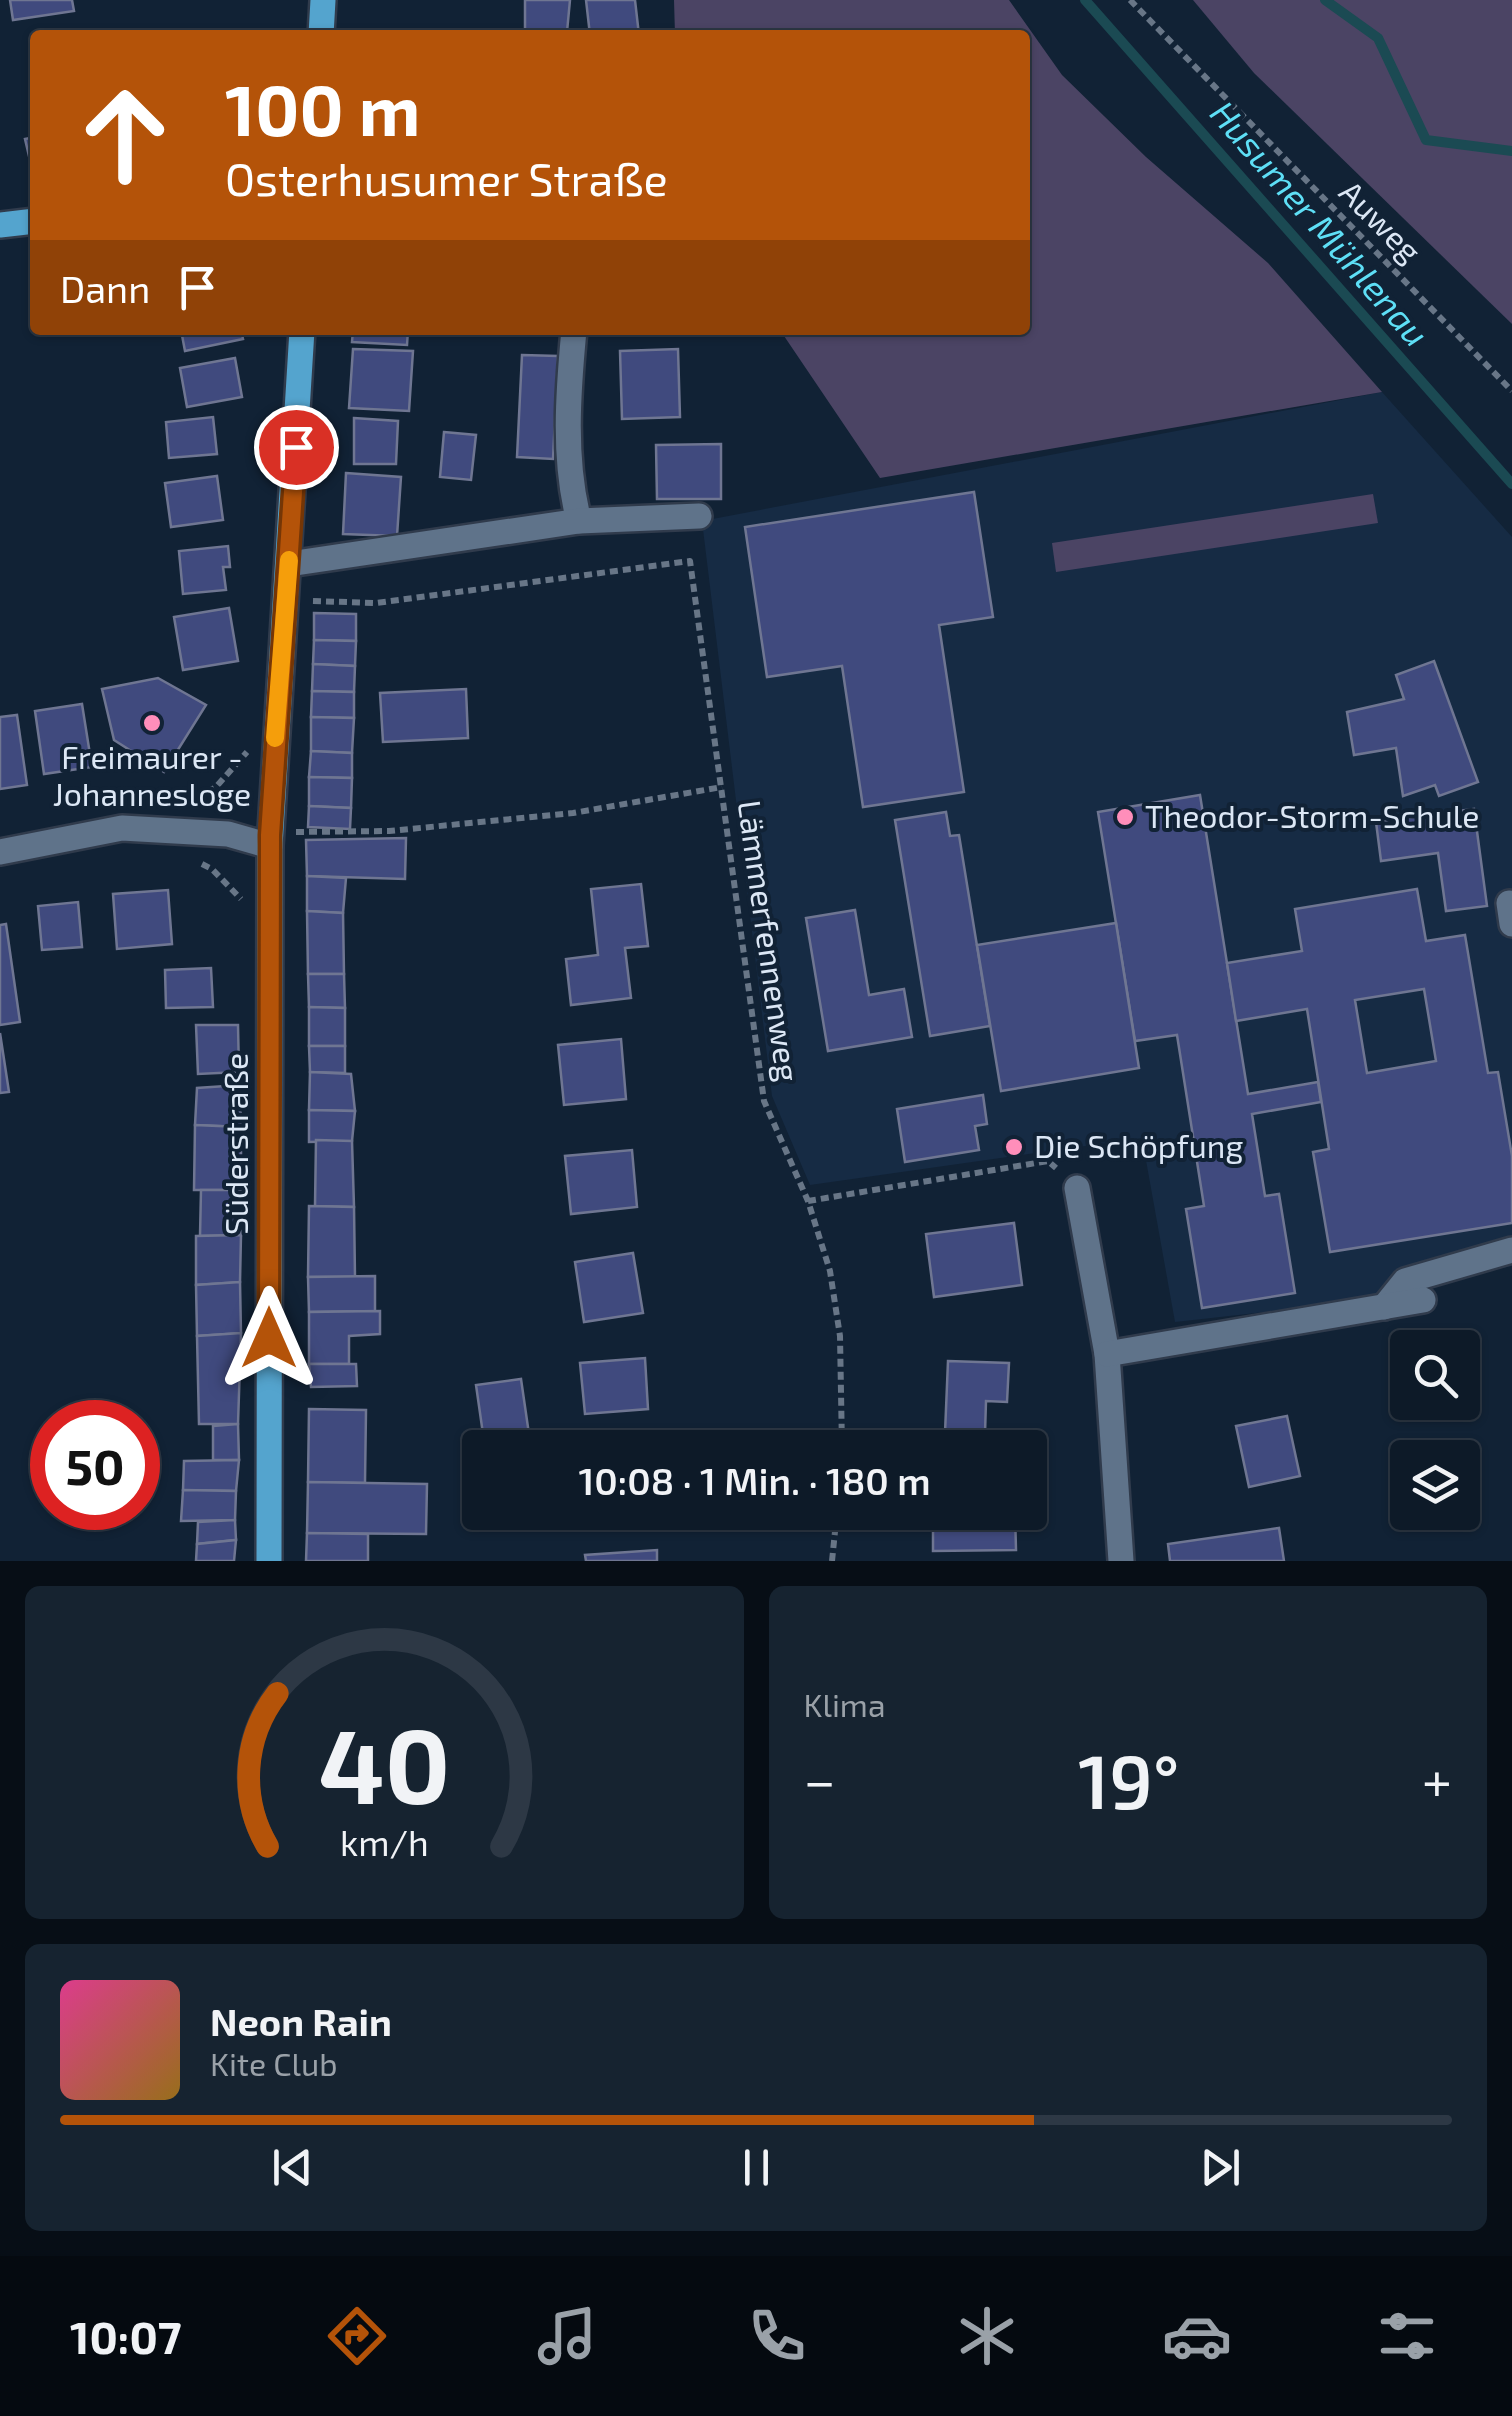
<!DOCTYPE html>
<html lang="de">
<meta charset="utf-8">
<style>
body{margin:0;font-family:"Exo 2",sans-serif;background:#162330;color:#f1f3f6;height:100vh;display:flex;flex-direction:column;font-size:38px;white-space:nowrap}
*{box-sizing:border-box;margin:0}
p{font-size:32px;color:#9aa1a8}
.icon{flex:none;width:55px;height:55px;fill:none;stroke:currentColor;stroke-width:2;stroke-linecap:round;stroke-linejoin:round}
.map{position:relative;height:1561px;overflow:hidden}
.side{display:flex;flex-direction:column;gap:25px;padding:25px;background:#070e16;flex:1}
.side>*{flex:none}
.banner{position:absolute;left:30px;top:30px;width:1000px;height:305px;border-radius:10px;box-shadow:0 2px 8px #0004,0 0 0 2px #2d3845;background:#b45309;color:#fff;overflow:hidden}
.fabs{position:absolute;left:1390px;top:1330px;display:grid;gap:20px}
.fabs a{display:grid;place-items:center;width:90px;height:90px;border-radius:10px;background:#0d1a28;box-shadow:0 2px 8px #0004,0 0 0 2px #2d3845;font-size:50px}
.speed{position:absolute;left:30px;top:1400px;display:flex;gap:20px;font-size:50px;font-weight:700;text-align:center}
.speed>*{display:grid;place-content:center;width:130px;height:130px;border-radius:50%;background:#0d1a28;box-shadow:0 2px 8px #0004,0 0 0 2px #2d3845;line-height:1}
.speed .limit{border:15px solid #d22;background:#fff;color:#111}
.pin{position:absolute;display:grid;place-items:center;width:85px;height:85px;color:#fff;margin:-42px;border:5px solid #fff;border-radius:50%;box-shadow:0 2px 10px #0007}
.me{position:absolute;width:110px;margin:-55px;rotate:0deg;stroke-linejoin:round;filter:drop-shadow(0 0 8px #0008)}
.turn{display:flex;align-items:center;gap:35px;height:210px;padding:0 30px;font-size:45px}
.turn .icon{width:130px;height:130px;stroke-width:2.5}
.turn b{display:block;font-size:70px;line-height:85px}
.then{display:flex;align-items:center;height:95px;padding:0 30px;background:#0003;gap:20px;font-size:38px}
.big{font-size:75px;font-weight:600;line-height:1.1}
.side .card{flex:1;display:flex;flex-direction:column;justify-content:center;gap:15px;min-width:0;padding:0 35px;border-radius:15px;background:#162330}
.side .dial{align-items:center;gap:0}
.dial svg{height:260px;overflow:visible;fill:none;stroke:#2d3845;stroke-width:7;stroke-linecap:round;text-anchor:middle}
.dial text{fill:#f1f3f6;stroke:none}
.song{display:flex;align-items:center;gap:30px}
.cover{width:120px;height:120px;border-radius:15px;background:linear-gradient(135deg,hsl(330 70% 55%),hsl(40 70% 35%))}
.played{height:10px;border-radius:5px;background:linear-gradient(90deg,#b45309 70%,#2d3845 70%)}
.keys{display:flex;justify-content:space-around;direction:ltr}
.heat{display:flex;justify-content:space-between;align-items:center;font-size:55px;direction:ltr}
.side .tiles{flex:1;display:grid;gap:25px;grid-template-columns:1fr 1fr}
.card:last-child{grid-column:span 2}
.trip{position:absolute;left:462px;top:1430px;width:585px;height:100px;border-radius:10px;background:#0d1a28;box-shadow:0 2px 8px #0004,0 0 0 2px #2d3845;font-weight:600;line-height:100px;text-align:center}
.dock{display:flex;height:160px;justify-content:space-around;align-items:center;background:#050a10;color:#9aa1a8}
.dock .icon{width:70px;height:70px}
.dock .current{color:#b45309}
.dock b{font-size:45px;color:#f1f3f6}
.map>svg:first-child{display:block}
.built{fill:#162b44}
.green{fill:#4b4464}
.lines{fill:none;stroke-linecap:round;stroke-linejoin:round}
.stream{stroke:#1b4a53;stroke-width:10}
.building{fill:#404a7e;stroke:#6f7692;stroke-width:2.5;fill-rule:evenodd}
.minor-casing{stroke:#303b4c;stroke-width:30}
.major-casing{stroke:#303b4c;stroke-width:30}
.path{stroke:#687687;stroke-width:6;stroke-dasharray:8 5;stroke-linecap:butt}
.minor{stroke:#5f738a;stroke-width:25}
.major{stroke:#54a4ce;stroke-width:25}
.route-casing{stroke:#753606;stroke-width:25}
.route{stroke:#b45309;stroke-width:18}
.slow{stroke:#f59e0b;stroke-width:18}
.poi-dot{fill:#ff8eba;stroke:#112235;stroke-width:4}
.labels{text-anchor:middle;stroke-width:8;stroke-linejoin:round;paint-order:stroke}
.street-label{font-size:32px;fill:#dce7f5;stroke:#112235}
.poi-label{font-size:32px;fill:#dce7f5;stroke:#112235;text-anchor:start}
.water-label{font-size:35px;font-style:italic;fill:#5edff6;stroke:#112235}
</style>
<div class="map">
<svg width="1512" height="1561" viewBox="0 0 1512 1561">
<rect width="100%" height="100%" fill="#112235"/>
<polygon class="built" points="1382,392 1512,537 1512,1266 1327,1305 1175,1322 1142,1138 810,1185 772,1096 702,521"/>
<g class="green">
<polygon points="674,0 1009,0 1062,75 1146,157 1268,263 1382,392 880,478 780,330 1025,330 1025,35 675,35"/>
<polygon points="1193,0 1512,0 1512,324 1254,73"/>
<polygon points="1373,494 1378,523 1056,572 1052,543"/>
</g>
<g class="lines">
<g class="stream">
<polyline points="1085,0 1512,484"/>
<polyline points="1325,0 1378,38 1426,140 1512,151"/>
</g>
</g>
<g class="building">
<polygon points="10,0 72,0 74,11 13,20"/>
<polygon points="525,0 570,0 567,32 525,31"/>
<polygon points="586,0 635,0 639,35 590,35"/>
<polygon points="35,137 35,182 25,139"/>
<polygon points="181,330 241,330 243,339 185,351"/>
<polygon points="353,330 408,330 407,345 352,342"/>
<polygon points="353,349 413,351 409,411 349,408"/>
<polygon points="678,349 680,417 622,419 620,351"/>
<polygon points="522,355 558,356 553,459 517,457"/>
<polygon points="235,358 242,397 187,407 180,368"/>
<polygon points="213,417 217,454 169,458 166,422"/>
<polygon points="354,418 398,421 396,464 354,464"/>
<polygon points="444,432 476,435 471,480 440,477"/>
<polygon points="721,444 721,499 657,499 656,445"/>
<polygon points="346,473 401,477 397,536 343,534"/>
<polygon points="217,476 223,520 171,527 165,483"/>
<polygon points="974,492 993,617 939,625 964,792 863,807 842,666 767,677 745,527"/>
<polygon points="228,546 230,567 223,567 226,590 183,594 179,551"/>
<polygon points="229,608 238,661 183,670 174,617"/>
<polygon points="314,613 356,614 356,641 314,640"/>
<polygon points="314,640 356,641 355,666 313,664"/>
<polygon points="1434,661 1478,782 1439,796 1435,785 1403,796 1396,748 1354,755 1347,712 1404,699 1396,675"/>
<polygon points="313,664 355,666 354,692 312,691"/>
<polygon points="158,678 206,705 164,772 114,740 102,689"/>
<polygon points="466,689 468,738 383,742 380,693"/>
<polygon points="312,691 354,692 354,718 311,717"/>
<polygon points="82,704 92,767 44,774 35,711"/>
<polygon points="17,715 27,785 0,789 0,717"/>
<polygon points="311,717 354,718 352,753 311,751"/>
<polygon points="311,751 352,753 352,778 309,777"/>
<polygon points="309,777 352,778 351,808 309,806"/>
<polygon points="1200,795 1248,1094 1318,1082 1321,1102 1252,1114 1265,1196 1279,1194 1295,1293 1202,1308 1186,1209 1204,1206 1177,1035 1135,1041 1098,812"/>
<polygon points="309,806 351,808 350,829 308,827"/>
<polygon points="1474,809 1487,906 1446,911 1438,853 1381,861 1376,822"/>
<polygon points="946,812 950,836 959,835 990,1026 930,1036 895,820"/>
<polygon points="406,838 405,879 307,876 306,840"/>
<polygon points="307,876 346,878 343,913 307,911"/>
<polygon points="641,884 648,946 625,948 631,998 571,1005 566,959 598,955 591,889"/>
<path d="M 1417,889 L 1426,941 L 1465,935 L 1488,1073 L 1498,1072 L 1512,1156 L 1512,1223 L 1330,1252 L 1313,1152 L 1329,1149 L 1307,1009 L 1236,1021 L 1227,963 L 1302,951 L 1295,909 ZM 1424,989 L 1436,1061 L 1367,1073 L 1355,1000 Z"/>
<polygon points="168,890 172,944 117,949 113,894"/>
<polygon points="78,902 82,947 42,950 38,906"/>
<polygon points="855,910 869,995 904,989 912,1037 828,1051 806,918"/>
<polygon points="307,911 343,913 344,974 308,974"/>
<polygon points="1116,923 1139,1068 1001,1091 977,945"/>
<polygon points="6,924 20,1022 0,1025 0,925"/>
<polygon points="211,968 213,1007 166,1008 165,970"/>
<polygon points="308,974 344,974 345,1008 309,1007"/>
<polygon points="309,1007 345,1008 345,1046 309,1046"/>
<polygon points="196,1025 238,1025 239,1072 198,1074"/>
<polygon points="0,1033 9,1092 0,1093"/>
<polygon points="621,1039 626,1099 564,1105 558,1045"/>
<polygon points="309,1046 345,1046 345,1073 310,1072"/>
<polygon points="310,1072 351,1074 355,1111 309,1110"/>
<polygon points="240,1085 241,1127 195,1125 197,1088"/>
<polygon points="983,1095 987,1124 975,1126 979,1150 905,1162 897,1109"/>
<polygon points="309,1110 355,1111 352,1141 309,1142"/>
<polygon points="195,1125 241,1127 241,1190 194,1190"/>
<polygon points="316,1140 352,1141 354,1207 315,1206"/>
<polygon points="632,1150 637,1207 571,1214 565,1156"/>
<polygon points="201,1190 241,1190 241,1235 200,1236"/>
<polygon points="309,1206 354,1207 355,1277 308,1277"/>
<polygon points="1014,1223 1022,1285 934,1297 926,1234"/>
<polygon points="241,1235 240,1282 196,1285 196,1236"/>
<polygon points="633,1253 643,1313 584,1322 575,1262"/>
<polygon points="375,1276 375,1311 309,1312 308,1277"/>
<polygon points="240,1282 241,1333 197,1336 196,1285"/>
<polygon points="380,1311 380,1334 349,1336 349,1364 309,1364 309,1312"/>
<polygon points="241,1333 238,1424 199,1424 197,1336"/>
<polygon points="645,1358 648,1409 585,1414 580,1363"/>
<polygon points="948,1361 1009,1363 1007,1402 986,1401 985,1434 945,1433"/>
<polygon points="309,1364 356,1364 357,1386 311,1387"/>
<polygon points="521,1379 531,1448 485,1448 476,1385"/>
<polygon points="309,1409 366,1410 365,1483 308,1482"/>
<polygon points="1287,1416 1300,1476 1249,1487 1236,1426"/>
<polygon points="238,1424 239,1460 213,1460 213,1426"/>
<polygon points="239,1460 236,1491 183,1490 184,1461"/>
<polygon points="308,1482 427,1484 426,1534 307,1533"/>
<polygon points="183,1490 236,1491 235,1520 181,1521"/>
<polygon points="933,1512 1015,1512 1016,1550 933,1551"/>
<polygon points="235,1520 236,1540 197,1544 198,1522"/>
<polygon points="1279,1528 1284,1561 1170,1561 1168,1544"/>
<polygon points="307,1533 368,1534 368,1561 306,1561"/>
<polygon points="236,1540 234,1561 196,1561 197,1544"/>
<polygon points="657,1550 657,1561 586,1561 585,1555"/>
</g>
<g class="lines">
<g class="minor-casing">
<g id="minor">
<path d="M 574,330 C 568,393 563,459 579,521"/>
<polyline points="289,564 579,521 699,516"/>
<polyline points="0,852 122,828 228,834 270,846"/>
<polyline points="1509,903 1512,924"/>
<polyline points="1077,1188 1107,1354 1121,1561"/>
<polyline points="1384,1307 1405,1281 1512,1250"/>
<polyline points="1107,1354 1423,1300"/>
</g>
</g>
<g class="major-casing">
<g id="major">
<polyline points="321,35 323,0"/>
<polyline points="0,225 35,221"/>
<polyline points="269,1561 270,846 302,330"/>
</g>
</g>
<g class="path">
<polyline points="1130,0 1512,391"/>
<polyline points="313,601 376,603 690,561 764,1101 808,1201 830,1271 840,1336 842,1448"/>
<polyline points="183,802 215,788 247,752"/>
<polyline points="296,832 389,831 573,813 722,787"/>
<polyline points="202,864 212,869 241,899"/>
<polyline points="808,1201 1048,1161 1056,1168"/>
<polyline points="832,1561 837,1512"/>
</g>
<use href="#minor" class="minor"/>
<use href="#major" class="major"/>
</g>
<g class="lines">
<g class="route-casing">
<polyline id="route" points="269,1338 270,835 296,447"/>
</g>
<use href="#route" class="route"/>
<polyline class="slow" points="275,738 289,560"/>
</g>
<g class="poi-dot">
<circle cx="152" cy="723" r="10"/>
<circle cx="1125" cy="817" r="10"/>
<circle cx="1014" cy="1147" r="10"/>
</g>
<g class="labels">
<g class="street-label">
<text transform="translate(1380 222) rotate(45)" y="11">Auweg</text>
<text transform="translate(768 941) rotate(82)" y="11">Lämmerfennenweg</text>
<text transform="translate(237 1144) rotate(-90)" y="11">Süderstraße</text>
</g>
<g class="poi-label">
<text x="152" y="769" text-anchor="middle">Freimaurer -<tspan x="152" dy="37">Johannesloge</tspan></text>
<text x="1145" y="828">Theodor-Storm-Schule</text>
<text x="1034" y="1158">Die Schöpfung</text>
</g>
<g class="water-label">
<text transform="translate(1319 224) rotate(49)" y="12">Husumer Mühlenau</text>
</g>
</g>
</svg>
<div class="fabs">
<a><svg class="icon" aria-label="search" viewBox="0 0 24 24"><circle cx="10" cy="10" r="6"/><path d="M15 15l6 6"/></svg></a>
<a><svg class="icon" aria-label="layers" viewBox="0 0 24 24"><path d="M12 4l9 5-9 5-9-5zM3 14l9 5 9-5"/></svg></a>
</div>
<div class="speed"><div class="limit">50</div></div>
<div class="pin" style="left:296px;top:447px;background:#d93025"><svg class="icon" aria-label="arrive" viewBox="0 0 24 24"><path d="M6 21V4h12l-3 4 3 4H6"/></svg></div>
<svg class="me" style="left:269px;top:1338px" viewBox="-20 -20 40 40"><path d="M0-17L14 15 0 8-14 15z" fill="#b45309" stroke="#fff" stroke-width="4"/></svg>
<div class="trip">10:08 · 1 Min. · 180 m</div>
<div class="banner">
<div class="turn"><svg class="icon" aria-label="ahead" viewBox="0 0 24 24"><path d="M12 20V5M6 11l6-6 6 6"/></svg><div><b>100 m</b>Osterhusumer Straße</div></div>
<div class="then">Dann<svg class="icon" aria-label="arrive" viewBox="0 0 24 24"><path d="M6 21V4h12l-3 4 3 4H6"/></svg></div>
</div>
</div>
<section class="side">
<div class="tiles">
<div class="card dial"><svg viewBox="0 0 100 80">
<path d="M14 69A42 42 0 1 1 86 69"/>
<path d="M14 69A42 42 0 0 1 17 22" stroke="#b45309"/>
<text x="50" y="56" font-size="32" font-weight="700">40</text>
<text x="50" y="72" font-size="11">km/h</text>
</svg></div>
<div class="card"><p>Klima</p>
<div class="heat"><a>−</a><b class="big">19°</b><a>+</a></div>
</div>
<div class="card">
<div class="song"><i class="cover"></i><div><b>Neon Rain</b><p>Kite Club</p></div></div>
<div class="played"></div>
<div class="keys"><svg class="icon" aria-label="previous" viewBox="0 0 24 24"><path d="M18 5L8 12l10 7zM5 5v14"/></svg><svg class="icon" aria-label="pause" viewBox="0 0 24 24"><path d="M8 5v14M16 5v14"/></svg><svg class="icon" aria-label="next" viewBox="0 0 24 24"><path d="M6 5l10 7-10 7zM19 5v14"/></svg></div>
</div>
</div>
</section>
<nav class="dock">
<b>10:07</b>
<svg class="icon current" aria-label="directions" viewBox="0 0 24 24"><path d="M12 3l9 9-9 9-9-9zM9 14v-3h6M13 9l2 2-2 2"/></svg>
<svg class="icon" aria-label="music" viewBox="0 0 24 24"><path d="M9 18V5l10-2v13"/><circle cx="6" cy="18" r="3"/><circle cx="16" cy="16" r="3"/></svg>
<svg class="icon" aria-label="phone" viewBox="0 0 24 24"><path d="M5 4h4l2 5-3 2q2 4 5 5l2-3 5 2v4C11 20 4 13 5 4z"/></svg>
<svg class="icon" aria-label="climate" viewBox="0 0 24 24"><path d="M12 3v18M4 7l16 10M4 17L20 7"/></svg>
<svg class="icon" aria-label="car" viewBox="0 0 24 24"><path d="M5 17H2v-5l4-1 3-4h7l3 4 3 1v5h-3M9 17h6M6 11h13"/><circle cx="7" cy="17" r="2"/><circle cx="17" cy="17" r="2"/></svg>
<svg class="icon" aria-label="filters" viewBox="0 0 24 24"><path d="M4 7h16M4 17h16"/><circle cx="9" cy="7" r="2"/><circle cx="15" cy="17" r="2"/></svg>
</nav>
